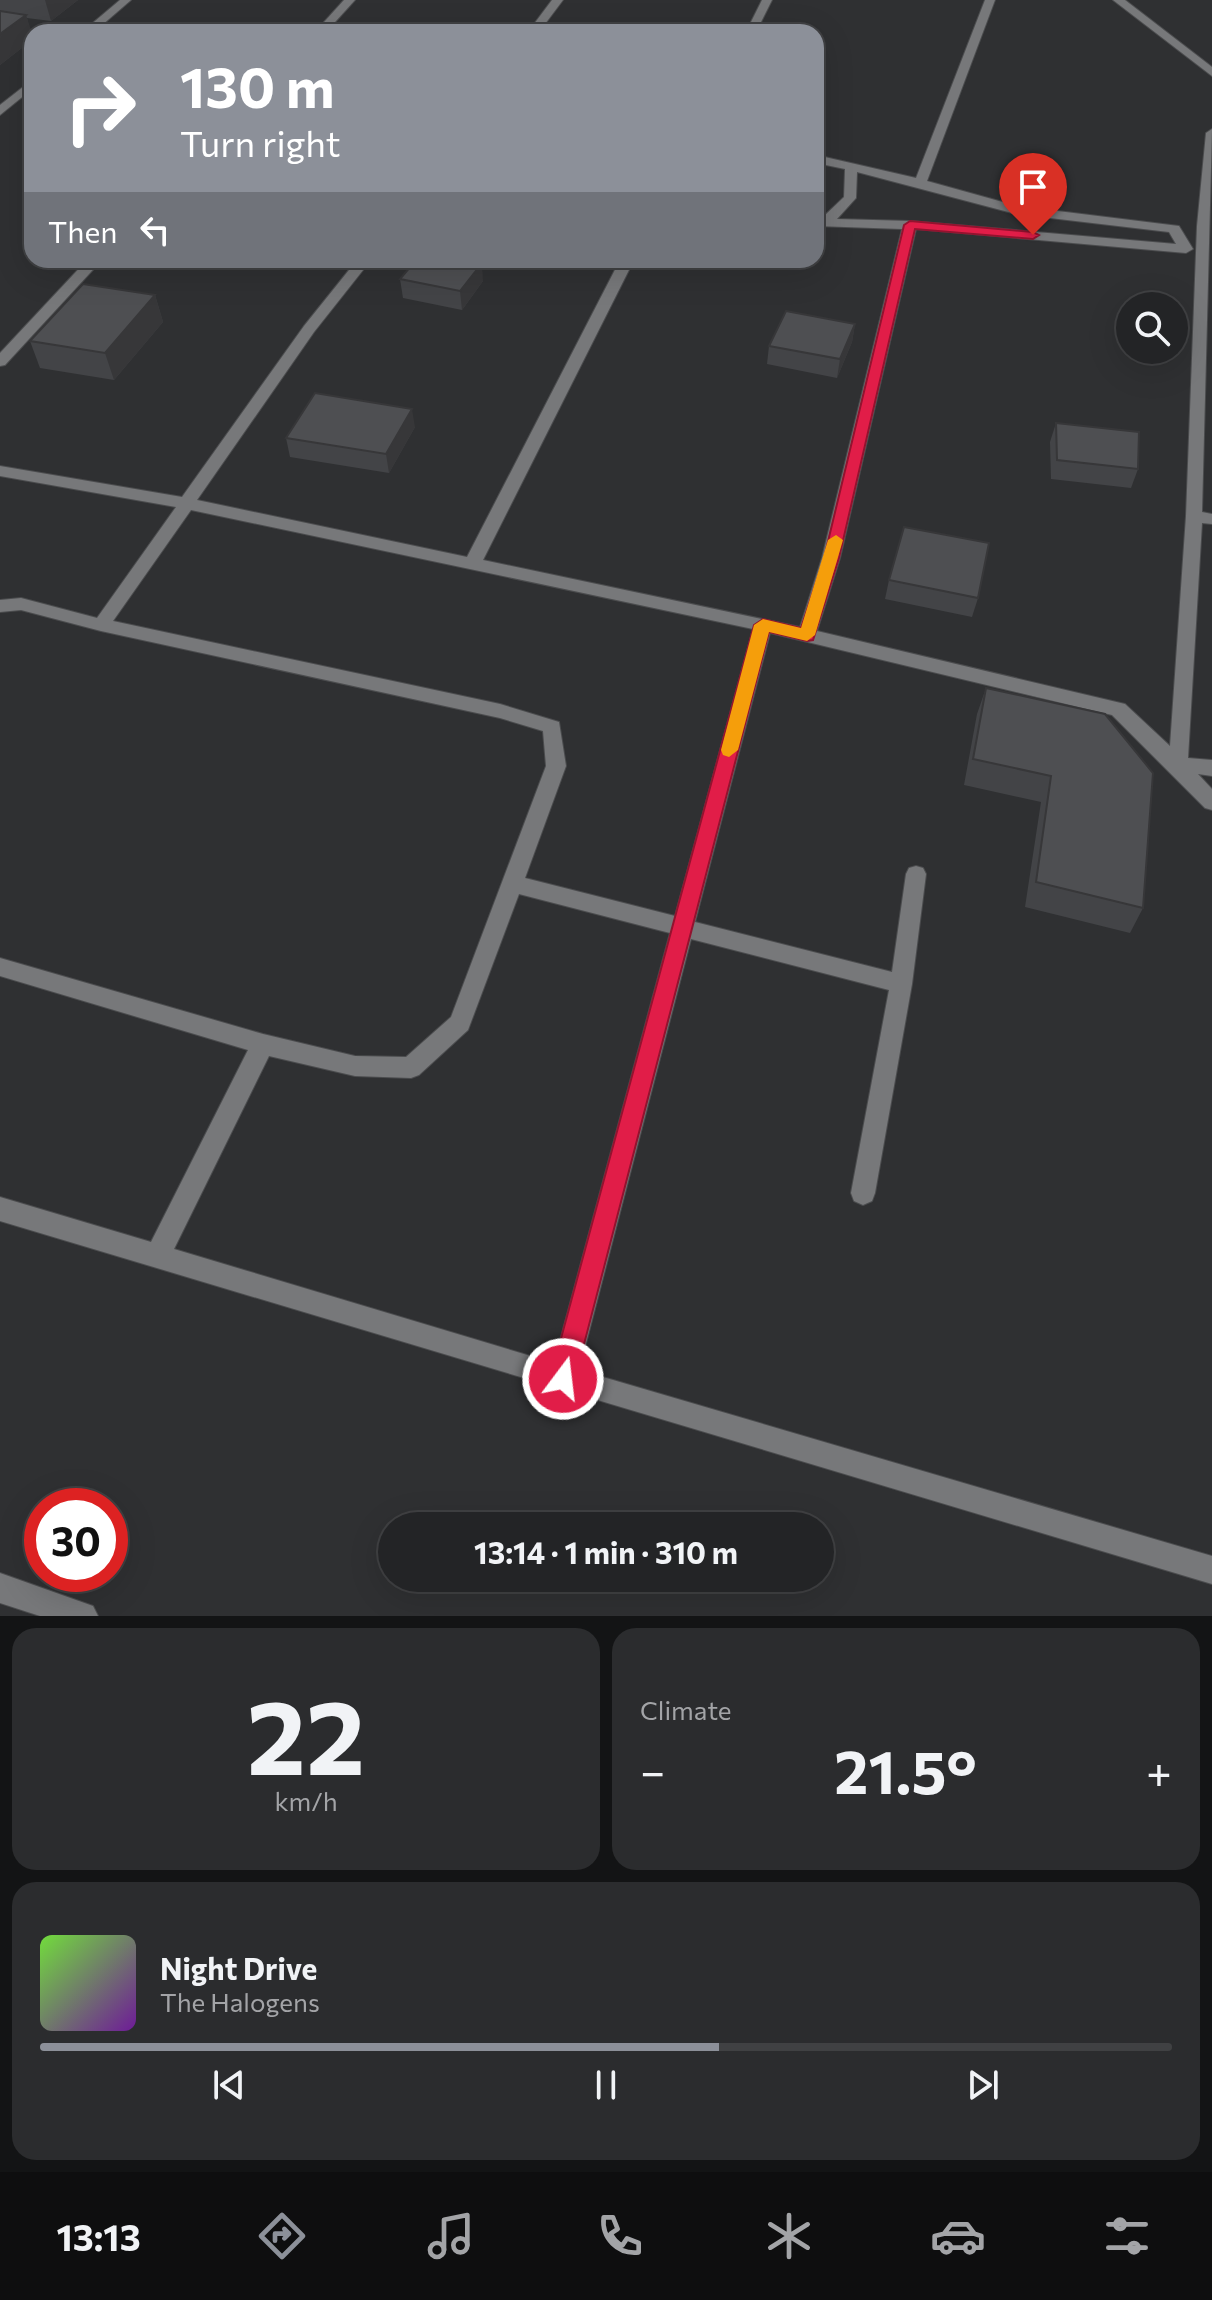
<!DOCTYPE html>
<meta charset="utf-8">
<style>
body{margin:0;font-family:Commissioner,sans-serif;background:#2b2c2e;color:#f1f3f6;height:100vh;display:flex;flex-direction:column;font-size:30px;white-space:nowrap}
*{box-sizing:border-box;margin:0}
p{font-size:26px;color:#a3a4a7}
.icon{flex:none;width:44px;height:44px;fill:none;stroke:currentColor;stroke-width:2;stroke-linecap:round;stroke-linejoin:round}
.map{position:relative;height:1616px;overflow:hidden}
.side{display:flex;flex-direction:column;gap:12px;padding:12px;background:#131415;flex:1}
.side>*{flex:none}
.banner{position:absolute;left:24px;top:24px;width:800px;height:244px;border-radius:24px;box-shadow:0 8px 32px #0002,0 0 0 2px #404143;background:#8c9099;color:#fff;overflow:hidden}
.fabs{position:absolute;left:1116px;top:292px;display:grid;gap:16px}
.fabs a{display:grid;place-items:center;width:72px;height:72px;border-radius:50%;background:#232426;box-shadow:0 8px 32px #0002,0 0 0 2px #404143;font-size:40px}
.speed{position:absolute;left:24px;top:1488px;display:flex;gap:16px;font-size:40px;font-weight:700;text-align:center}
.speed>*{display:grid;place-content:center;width:104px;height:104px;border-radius:50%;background:#232426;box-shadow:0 8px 32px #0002,0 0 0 2px #404143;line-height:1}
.speed .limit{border:12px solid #d22;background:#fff;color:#111}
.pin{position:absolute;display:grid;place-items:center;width:68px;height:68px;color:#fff;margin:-82px -34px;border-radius:50% 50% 50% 0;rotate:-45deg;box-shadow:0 0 8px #0007}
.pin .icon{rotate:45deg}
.me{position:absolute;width:88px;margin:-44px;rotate:15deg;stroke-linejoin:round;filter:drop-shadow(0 0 6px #0008)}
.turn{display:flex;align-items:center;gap:28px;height:168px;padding:0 24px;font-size:36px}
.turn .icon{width:104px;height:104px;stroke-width:2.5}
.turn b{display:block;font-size:56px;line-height:68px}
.then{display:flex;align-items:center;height:76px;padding:0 24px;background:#0003;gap:16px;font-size:30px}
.big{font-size:60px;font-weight:700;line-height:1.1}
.side .card{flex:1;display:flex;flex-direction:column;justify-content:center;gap:12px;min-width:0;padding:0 28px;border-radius:24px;background:#2b2c2e}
.side .dial{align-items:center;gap:0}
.dial b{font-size:104px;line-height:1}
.song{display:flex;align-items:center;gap:24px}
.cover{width:96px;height:96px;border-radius:12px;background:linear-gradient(135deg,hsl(100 70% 55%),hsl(280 70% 35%))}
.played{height:8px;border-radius:4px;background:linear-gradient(90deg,#8c9099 60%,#404143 60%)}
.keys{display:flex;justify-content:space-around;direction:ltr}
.heat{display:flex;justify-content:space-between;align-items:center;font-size:44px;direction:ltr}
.side .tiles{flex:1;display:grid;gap:12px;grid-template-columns:1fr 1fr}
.card:last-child{grid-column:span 2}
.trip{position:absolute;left:378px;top:1512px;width:456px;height:80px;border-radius:40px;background:#232426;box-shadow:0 8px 32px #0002,0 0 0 2px #404143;font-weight:700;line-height:80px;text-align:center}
.menu{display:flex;height:128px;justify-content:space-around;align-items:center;background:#0e0e0f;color:#a3a4a7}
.menu .icon{width:56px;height:56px}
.menu .active{color:#8c9099}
.menu b{font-size:36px;color:#f1f3f6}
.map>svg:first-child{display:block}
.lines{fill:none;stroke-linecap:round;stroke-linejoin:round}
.minor-casing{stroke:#4b4c4e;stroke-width:2}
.minor{fill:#77787a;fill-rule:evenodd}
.wall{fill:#434447}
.shaded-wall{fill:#373739}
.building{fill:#4e4f52;stroke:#373739;stroke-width:2}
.route{fill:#e11d48;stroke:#92132f;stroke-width:2}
.slow{fill:#f59e0b}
</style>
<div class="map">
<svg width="1212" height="1616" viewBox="0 0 1212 1616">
<rect width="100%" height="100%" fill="#2f3032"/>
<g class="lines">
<g class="minor-casing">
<g id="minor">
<polygon points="120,0 131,0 94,32 82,32"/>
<polygon points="344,0 355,0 326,32 315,32"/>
<polygon points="552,0 563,0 539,32 528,32"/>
<polygon points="762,0 772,0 756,32 746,32"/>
<path d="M 985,0 L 995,0 L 927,181 L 1017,206 L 1179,226 L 1193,249 L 1186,253 L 916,229 L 840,558 L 817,631 L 1125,704 L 1170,746 L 1186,516 L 1197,226 L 1206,133 L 1212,129 L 1202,512 L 1212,514 L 1212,524 L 1202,523 L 1188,758 L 1212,760 L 1212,776 L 1198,774 L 1212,789 L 1212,810 L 1205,808 L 1112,715 L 770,633 L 695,922 L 892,972 L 906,874 L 909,868 L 916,866 L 923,868 L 926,874 L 912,984 L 875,1193 L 872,1201 L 863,1205 L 854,1201 L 851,1193 L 889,990 L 691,939 L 579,1370 L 1212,1556 L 1212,1584 L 0,1221 L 0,1197 L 151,1242 L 248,1050 L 0,976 L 0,958 L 263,1034 L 355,1056 L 406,1057 L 451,1017 L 546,766 L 543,731 L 500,718 L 101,631 L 21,610 L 0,612 L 0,600 L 21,598 L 97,618 L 176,507 L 0,476 L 0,466 L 182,497 L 304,326 L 357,260 L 371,260 L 314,332 L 197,500 L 467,557 L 620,260 L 634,260 L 483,560 L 800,627 L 822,558 L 902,229 L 816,226 L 816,218 L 822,218 L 844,197 L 845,169 L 816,163 L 816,155 L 916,178 ZM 857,172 L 1016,214 L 1169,232 L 1176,244 L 910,221 L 837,219 L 856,198 ZM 191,510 L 753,629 L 675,916 L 525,878 L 566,766 L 559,722 L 500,704 L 113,621 ZM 519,894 L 670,933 L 554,1363 L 174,1249 L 269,1056 L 355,1076 L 411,1078 L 419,1075 L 468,1030 Z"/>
<polygon points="1113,0 1125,0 1212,67 1212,76"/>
<polygon points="32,80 32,89 0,115 0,105"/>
<polygon points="87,260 102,260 5,365 0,366 0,353"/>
<polygon points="0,1573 93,1606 98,1616 40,1616 0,1603"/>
</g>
</g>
<use href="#minor" class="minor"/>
</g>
<g class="wall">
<polygon points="0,0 78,0 51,21 27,18 32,40 0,65"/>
<polygon points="400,279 483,281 462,310 403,298"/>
<polygon points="155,295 163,322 114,380 40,368 30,341"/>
<polygon points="855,324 852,342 837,378 767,364 769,346"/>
<polygon points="1056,423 1138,469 1131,488 1051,479 1050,442"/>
<polygon points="415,427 389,473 290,457 286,438"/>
<polygon points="889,580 978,598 972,617 885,599"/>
<polygon points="986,688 1105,714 1143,908 1130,933 1025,907 1041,802 964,785 977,714"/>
</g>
<g class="shaded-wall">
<polygon points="45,0 78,0 51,21"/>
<polygon points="26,15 32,33 32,40 0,65 0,34"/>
<polygon points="482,263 483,281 462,310 460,291"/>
<polygon points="155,295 163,322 114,380 105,353"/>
<polygon points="855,324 852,342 837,378 840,359"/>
<polygon points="412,409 415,427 389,473 386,454"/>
</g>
<g class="building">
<polygon points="0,11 26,15 0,34"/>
<polygon points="416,260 466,260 482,263 460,291 400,279"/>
<polygon points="83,284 155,295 105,353 30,341"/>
<polygon points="786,311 855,324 840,359 769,346"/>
<polygon points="315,393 412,409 386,454 286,438"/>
<polygon points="1056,423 1139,432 1138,469 1057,460"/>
<polygon points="904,527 989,543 978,598 889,580"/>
<polygon points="986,688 1105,714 1153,773 1143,908 1036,882 1051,776 973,759"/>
</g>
<polygon class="route" points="910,221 1033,232 1039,235 1033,239 915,229 839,558 813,640 807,641 769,632 575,1379 571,1388 563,1392 554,1388 550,1379 754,625 763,619 801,628 824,558 904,225"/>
<polygon class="slow" points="836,535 843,540 815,635 807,641 769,632 738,750 729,757 723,755 721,750 754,625 763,619 801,628 828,540"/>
</svg>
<div class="fabs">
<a><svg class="icon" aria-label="search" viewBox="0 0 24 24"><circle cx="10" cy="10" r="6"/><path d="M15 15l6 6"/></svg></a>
</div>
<div class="speed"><div class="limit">30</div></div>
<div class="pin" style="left:1033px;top:235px;background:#d93025"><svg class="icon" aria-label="arrive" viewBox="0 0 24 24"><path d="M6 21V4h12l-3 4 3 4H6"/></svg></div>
<svg class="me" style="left:563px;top:1379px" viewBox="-20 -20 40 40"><circle r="17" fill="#e11d48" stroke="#fff" stroke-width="3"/><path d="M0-11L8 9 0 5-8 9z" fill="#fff"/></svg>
<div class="trip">13:14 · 1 min · 310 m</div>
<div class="banner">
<div class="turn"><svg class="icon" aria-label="right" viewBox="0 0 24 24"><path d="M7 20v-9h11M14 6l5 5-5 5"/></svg><div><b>130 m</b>Turn right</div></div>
<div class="then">Then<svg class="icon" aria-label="left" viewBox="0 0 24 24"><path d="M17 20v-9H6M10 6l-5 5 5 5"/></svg></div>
</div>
</div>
<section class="side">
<div class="tiles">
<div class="card dial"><b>22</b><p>km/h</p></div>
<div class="card"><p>Climate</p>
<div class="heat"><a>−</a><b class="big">21.5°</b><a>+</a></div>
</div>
<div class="card">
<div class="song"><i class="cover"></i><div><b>Night Drive</b><p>The Halogens</p></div></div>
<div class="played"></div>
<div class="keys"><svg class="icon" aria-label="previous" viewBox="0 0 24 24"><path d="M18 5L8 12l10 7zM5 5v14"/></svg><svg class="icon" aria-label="pause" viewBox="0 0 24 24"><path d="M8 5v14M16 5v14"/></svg><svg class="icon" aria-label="next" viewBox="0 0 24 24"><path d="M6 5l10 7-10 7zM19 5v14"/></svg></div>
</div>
</div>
</section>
<nav class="menu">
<b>13:13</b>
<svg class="icon active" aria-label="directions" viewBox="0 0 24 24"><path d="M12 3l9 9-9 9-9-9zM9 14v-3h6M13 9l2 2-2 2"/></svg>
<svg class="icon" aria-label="music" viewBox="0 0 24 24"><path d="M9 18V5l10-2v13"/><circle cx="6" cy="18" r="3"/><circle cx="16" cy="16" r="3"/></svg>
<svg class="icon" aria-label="phone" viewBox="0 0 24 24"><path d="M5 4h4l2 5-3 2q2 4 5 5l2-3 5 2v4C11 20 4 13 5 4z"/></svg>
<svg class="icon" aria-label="climate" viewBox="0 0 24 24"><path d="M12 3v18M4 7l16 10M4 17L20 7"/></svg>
<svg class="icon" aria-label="car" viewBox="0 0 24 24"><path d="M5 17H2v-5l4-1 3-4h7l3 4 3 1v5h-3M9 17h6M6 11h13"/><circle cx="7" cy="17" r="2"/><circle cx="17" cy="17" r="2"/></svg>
<svg class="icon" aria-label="filters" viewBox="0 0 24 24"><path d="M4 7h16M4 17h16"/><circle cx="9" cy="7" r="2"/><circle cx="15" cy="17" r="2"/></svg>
</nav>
